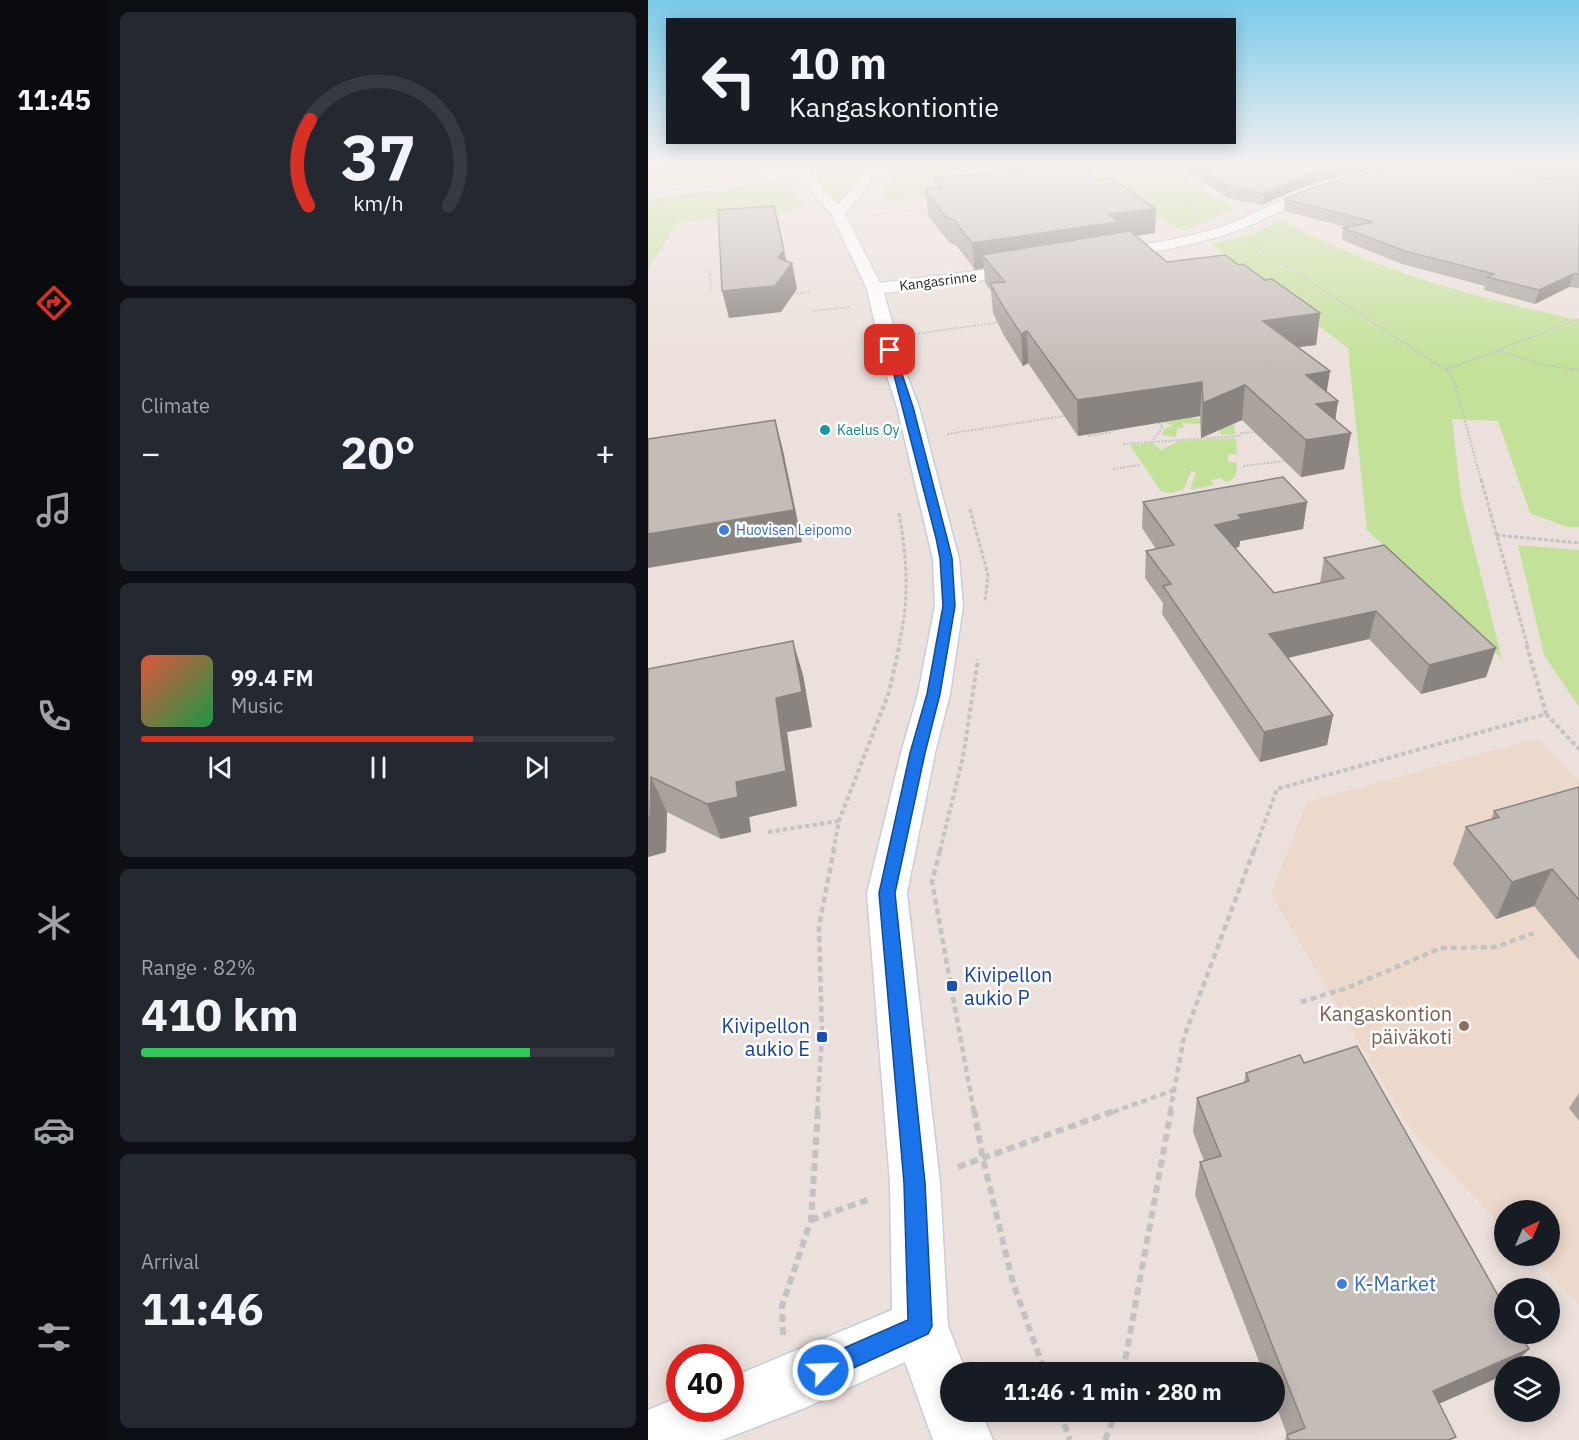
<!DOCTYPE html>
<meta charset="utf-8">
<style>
body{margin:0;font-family:"IBM Plex Sans",sans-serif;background:#242831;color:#f1f3f6;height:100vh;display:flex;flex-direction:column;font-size:22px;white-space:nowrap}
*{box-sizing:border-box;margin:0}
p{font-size:20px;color:#9ea1a6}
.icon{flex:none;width:33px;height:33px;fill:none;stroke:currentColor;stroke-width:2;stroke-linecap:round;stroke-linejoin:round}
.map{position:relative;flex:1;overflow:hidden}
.panel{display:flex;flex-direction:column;gap:12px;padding:12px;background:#0d0f14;width:540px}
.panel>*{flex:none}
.hud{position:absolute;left:18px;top:18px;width:570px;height:126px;border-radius:0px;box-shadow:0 3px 15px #0003;background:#171b24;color:#f1f3f6;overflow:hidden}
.needle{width:39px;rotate:44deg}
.controls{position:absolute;left:846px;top:1200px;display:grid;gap:12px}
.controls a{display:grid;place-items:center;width:66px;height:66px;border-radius:50%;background:#171b24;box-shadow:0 3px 15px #0003;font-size:30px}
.speed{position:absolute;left:18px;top:1344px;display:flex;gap:12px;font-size:30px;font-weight:700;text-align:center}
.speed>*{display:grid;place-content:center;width:78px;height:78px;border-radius:50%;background:#171b24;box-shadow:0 3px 15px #0003;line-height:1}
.speed .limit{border:9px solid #d22;background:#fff;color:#111}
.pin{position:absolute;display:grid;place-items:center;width:51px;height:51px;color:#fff;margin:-26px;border-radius:12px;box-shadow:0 3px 9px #0006}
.me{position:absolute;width:66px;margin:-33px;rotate:66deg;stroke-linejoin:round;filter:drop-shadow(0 0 4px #0008)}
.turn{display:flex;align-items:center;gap:21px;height:126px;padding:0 24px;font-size:27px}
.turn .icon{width:78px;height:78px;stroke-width:2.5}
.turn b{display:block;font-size:42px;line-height:51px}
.big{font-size:45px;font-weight:800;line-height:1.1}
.panel .tile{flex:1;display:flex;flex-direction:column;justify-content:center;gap:9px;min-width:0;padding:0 21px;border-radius:9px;background:#242831}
.panel .dial{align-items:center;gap:0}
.dial svg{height:156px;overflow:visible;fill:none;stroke:#363941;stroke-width:7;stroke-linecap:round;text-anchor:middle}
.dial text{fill:#f1f3f6;stroke:none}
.song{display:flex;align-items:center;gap:18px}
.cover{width:72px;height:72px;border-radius:9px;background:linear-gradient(135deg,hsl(10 70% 55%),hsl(140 70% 35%))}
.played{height:6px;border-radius:3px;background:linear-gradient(90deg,#d93025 70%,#363941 70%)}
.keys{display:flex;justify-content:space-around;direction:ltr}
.heat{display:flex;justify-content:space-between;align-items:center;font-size:33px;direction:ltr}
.charge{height:9px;border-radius:4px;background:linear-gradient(90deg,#34c759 82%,#363941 0)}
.trip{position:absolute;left:292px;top:1362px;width:345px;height:60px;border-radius:30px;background:#171b24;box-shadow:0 3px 15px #0003;font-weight:800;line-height:60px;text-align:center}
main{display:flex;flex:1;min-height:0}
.tab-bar{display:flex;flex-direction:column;width:108px;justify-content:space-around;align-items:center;background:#090b0e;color:#9ea1a6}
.tab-bar .icon{width:42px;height:42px}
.tab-bar .active{color:#d93025}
.tab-bar b{font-size:27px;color:#f1f3f6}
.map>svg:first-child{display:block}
.education{fill:#edd9cb}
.green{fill:#c4e199}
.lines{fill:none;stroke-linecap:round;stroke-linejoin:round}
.tertiary-casing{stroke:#c7ced7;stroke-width:3}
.path-far5{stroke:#c3c3c3;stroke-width:1.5;stroke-dasharray:1.5 1.5;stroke-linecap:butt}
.path-far4{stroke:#c3c3c3;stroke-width:2;stroke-dasharray:2 1.5;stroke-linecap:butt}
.path-far3{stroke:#c3c3c3;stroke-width:3;stroke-dasharray:4 2;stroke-linecap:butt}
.path-far2{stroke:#c3c3c3;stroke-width:4;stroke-dasharray:4.5 3;stroke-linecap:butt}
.path-far1{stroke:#c3c3c3;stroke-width:4.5;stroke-dasharray:6 4;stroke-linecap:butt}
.path{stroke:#c3c3c3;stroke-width:6;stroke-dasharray:8 5;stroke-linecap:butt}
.tertiary{fill:#fff;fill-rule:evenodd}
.wall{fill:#a9a29d}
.shaded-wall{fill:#898480}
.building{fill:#c4bcb7;stroke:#898480;stroke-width:1.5}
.route{fill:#1a73e8;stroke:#114b97;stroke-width:1.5}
.culture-dot{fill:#0f9aa8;stroke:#fff;stroke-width:2}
.shop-dot{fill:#3f7fe0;stroke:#fff;stroke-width:2}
.transit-dot{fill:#1a4fb4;stroke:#fff;stroke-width:2}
.education-dot{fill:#8d6e63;stroke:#fff;stroke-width:2}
.labels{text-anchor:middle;stroke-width:5;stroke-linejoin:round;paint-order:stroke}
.far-street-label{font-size:14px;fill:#292929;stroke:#fff}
.far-culture-label{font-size:14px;fill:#0d838f;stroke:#fff;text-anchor:start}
.far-shop-label{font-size:14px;fill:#366cbe;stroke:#fff;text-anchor:start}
.near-transit-label{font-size:20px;fill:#164399;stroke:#fff;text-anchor:start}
.near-education-label{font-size:20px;fill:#785e54;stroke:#fff;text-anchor:end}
.near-shop-label{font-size:20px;fill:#366cbe;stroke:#fff;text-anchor:start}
</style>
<main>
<nav class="tab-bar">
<b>11:45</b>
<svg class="icon active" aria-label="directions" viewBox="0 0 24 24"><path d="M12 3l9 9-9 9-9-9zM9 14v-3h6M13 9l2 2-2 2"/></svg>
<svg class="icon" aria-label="music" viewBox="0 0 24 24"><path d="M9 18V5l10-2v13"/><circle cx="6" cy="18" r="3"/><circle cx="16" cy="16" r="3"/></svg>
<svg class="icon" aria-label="phone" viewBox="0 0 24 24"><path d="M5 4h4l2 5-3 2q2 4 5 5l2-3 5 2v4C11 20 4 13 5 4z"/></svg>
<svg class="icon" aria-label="climate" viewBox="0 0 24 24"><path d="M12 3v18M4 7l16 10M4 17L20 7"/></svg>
<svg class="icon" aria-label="car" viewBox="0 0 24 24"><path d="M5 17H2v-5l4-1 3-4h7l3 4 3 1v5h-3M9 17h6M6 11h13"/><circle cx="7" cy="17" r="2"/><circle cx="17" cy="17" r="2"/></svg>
<svg class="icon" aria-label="filters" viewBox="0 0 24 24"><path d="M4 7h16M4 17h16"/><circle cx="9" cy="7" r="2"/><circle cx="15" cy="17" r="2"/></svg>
</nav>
<section class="panel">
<div class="tile dial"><svg viewBox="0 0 100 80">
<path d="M14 69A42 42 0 1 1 86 69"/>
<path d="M14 69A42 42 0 0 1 15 25" stroke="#d93025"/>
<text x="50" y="56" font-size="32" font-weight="700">37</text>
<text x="50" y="72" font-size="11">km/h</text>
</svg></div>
<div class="tile"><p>Climate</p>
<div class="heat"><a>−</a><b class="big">20°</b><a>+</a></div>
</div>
<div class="tile">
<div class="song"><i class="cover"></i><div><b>99.4 FM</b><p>Music</p></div></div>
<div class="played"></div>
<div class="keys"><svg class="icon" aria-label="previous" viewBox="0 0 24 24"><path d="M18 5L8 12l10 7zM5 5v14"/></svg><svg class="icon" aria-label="pause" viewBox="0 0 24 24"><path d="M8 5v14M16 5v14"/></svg><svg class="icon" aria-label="next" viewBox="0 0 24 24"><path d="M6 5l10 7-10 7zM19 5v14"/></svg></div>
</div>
<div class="tile"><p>Range · 82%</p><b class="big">410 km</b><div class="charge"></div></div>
<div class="tile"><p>Arrival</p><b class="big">11:46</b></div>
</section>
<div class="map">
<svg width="931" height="1440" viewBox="0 0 931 1440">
<rect width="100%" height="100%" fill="#ebe0db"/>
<polygon class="education" points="890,738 931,780 931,1305 883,1256 902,1256 902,1210 856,1210 856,1228 766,1135 623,894 659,802"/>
<g class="green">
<polygon points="0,164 123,164 115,171 99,175 0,185"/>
<polygon points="159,164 226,164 223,169 162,173"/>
<polygon points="249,164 570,164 531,172 586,210 536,231 437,183 234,201"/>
<polygon points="221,171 190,208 162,175"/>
<polygon points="135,181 155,208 29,223 0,269 0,199"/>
<path d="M 633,220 C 728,271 825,297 931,320 L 931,527 L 919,527 L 882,513 L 850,421 L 804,419 L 813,497 L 854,659 L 719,530 L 700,348 L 563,244 L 603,235 Z"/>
<polygon points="535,417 586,422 587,434 574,435 571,432 573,429 565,425 534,423 536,427 529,429 528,437 513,435 517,429 525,425 515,423 517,420"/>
<path d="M 585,438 L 588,439 L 589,454 L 580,454 L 580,462 L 589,463 C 589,473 588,480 578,482 L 573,478 L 562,480 L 566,485 L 542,490 L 548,472 L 543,471 L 536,489 L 523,493 L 513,491 L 482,445 L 504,443 L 513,450 L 531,441 Z"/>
<polygon points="870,545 931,550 931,707 896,655"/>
</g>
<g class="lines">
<g class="tertiary-casing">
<g id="tertiary">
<polygon points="148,164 160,164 162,173 190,205 224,164 236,164 197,214 232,283 381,264 389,269 381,274 236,293 258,373 271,407 311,559 315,606 302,694 287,753 259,893 292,1183 300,1326 318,1372 303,1372 303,1412 333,1412 345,1440 285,1440 257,1362 157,1408 74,1440 0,1440 0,1410 32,1397 32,1408 82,1408 82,1378 244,1310 242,1183 219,893 253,753 270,694 287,606 285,559 249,407 238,373 219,289 184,215 152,177"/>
<path d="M 678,184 L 684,188 L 683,191 C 648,201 619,220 585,232 C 544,246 501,252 459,261 L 451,256 L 459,251 C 498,244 538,239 576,226 C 611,213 642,193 678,184 Z"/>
</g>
</g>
<g class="path-far5">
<polyline points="490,164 550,212"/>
<polyline points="255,169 399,164"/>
<polyline points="698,176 744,164"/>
<polyline points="452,181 475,172 480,164"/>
<polyline points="0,192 130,178"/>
<polyline points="0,205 58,193 52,187"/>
<polyline points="224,215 285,209"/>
<polyline points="606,245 609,247"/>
</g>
<g class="path-far4">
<polyline points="606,245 798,370 806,381 833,480"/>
<polyline points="57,271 62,273 63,290"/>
<polyline points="142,294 162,292"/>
<polyline points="165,311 202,307"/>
<polyline points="267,334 352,322"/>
<polyline points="850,351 898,365 931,370"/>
<polyline points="798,370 931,319"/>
<polyline points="592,433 612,432"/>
<polyline points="299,434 422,415"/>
<polyline points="440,436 465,432"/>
<polyline points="505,440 515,427 511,423 513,420"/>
<polyline points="475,444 592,436"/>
<polyline points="595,466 637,461"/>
<polyline points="465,469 491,465"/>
</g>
<g class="path-far3">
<polyline points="833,479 879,644"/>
<polyline points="322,509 340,575 337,601"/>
<path d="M 251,513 C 259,562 262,595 251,644"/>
<polyline points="848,535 931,543"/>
</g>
<g class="path-far2">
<polyline points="898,714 931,749"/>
<polyline points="120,832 191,821"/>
<polyline points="185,851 191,821 241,692 252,643"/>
<polyline points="292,851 315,757 330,659"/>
<polyline points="606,851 629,789 898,714 878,643"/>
</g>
<g class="path-far1">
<polyline points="292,850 284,882 326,1112"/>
<polyline points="653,1002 699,988 793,948 847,947 886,933"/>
<polyline points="169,1112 174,1037 171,925 186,850"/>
<polyline points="465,1112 526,1090"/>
<polyline points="522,1112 536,1037 606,850"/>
</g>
<g class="path">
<polyline points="326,1110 335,1159 365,1283 397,1372"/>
<polyline points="310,1167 469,1110"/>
<polyline points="163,1220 222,1199"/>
<polyline points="135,1335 134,1306 163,1220 170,1110"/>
<polyline points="475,1372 523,1110"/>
<polyline points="412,1412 422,1440"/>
<polyline points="457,1440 468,1412"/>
</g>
<use href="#tertiary" class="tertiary"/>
</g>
<g class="wall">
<polygon points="528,164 750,164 742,165 683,178 647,190 614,205 580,198"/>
<polygon points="833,164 931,164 931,185"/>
<polygon points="286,178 450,180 508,209 507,233 488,236 519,262 591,265 672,313 668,345 650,347 679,392 690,401 687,420 703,433 696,469 653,477 594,420 553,438 552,416 430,436 380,363 375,366 355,334 345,313 343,291 337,283 336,268 327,270 308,245 302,243 280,216 278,189 287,189"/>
<polygon points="931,186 931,288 921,287 887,304 836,290 837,286 754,264 694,240 695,228 698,227 636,211 637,199"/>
<polygon points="495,502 659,502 655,529 592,541 591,547 587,548 626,593 672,583 676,558 848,648 838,677 773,694 721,639 640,658 685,715 679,745 612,762 514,614 515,603 497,578 498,551 508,549 494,528"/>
<polygon points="0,669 155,675 164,727 139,732 149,806 101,817 103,832 73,839 19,812 18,852 0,857"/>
<polygon points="931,787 931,960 886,906 848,919 805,864 818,827 843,820 846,811"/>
<polygon points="656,1063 881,1349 864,1366 856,1366 856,1375 791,1403 804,1440 637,1440 639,1435 627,1403 627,1372 615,1372 547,1195 552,1162 556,1161 545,1132 549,1098 596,1082 598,1073"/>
<polygon points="931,1093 931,1121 921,1108"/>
</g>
<g class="shaded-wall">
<polygon points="701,164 750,164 742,165 683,178 647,190 614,205 615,194 649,179 685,168"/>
<polygon points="508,209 507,233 334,255 336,268 327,270 324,243 460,214"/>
<polygon points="136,250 140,268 144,263 149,289 133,312 81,318 74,291 130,258"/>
<polygon points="925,274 921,287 887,304 891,290"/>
<polygon points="672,313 668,345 612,352 615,321"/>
<polygon points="379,331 380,363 375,366 373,334"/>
<polygon points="682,371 677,403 690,401 685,436 653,409 658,375"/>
<polygon points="554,382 552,416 430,436 429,400"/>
<polygon points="597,385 594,420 553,438 555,403"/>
<polygon points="127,420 135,450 154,542 0,568 0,534"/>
<polygon points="703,433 696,469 653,477 658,440"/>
<polygon points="659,502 655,529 592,541 591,547 564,552 567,525 590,515"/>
<polygon points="728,611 721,639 617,663 621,634"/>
<polygon points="145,641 155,675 164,727 139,732 149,806 101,817 103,832 73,839 59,804 88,782 128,698"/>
<polygon points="848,648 838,677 773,694 781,665"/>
<polygon points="685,715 679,745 612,762 616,732"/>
<polygon points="3,777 19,812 18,852 0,857 0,818"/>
<polygon points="904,869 886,906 848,919 864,882"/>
<polygon points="881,1349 864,1366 856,1366 856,1375 766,1415 785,1391"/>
</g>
<g class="building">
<polygon points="544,164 701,164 685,168 649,179 615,194 581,187"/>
<polygon points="755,164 827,164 931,186 931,274 925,274 891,290 839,277 846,274 757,251 695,228 726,222 637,199 673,185"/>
<polygon points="886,164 931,164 931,173"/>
<polygon points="418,166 436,169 450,180 463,178 508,209 460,214 470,222 324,243 306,220 299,218 278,192 280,192 278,189 295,188 286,178"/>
<polygon points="126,206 136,250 130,258 144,263 127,286 74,291 70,210"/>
<polygon points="482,231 519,262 577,255 591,265 595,264 617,280 624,279 672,313 615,321 682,371 658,375 690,401 668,404 703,433 658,440 597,385 555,403 554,382 429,400 379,331 373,334 353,303 342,283 357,282 334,255"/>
<polygon points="127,420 146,510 0,534 0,439"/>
<polygon points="635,477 659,502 590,515 594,519 567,525 626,593 696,578 676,558 736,545 848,648 781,665 728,611 621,634 685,715 616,732 515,586 523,584 498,551 526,545 495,502"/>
<polygon points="145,641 154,692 128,698 138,771 88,782 90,797 59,804 3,777 2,817 0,818 0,669"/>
<polygon points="931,787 931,900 904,869 864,882 818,827 851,817 846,811"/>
<polygon points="709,1046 856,1306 856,1334 872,1334 881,1349 785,1391 808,1437 800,1440 641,1440 639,1435 657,1428 552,1162 573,1156 549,1098 601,1081 598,1073 652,1055 656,1063"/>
</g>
<linearGradient id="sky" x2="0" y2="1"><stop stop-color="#78caea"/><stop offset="0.45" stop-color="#f6f1ef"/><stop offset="1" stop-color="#f6f1ef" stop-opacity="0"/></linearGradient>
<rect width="931" height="366" fill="url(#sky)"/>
<polygon class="route" points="239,348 246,350 265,407 299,538 304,558 307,606 292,694 277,753 247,893 277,1183 284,1326 280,1334 175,1382 166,1378 163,1370 166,1361 260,1320 256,1183 231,893 262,753 279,694 295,606 292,558 288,538"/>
<circle class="culture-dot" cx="177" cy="430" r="6"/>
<g class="shop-dot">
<circle cx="76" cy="530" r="6"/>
<circle cx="694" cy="1284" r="6"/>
</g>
<g class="transit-dot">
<rect x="298" y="980" width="12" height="12" rx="3"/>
<rect x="168" y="1031" width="12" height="12" rx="3"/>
</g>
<circle class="education-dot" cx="816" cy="1026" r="6"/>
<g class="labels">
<g class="far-street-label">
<text transform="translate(290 281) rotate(-7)" y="5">Kangasrinne</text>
</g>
<g class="far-culture-label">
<text x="189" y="435">Kaelus Oy</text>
</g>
<g class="far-shop-label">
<text x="88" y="535">Huovisen Leipomo</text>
</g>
<g class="near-transit-label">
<text x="316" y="982">Kivipellon<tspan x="316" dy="23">aukio P</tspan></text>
<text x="162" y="1033" text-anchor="end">Kivipellon<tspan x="162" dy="23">aukio E</tspan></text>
</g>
<g class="near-education-label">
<text x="804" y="1021">Kangaskontion<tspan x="804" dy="23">päiväkoti</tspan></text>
</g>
<g class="near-shop-label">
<text x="706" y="1291">K-Market</text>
</g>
</g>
</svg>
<div class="controls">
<a><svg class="needle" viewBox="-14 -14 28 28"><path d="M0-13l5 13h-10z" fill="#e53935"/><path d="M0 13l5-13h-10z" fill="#9ea1a6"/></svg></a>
<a><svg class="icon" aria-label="search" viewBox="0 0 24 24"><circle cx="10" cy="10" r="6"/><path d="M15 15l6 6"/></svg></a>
<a><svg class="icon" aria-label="layers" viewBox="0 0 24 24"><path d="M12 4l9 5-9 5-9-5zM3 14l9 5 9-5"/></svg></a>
</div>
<div class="speed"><div class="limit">40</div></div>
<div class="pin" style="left:242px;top:350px;background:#d93025"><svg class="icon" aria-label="arrive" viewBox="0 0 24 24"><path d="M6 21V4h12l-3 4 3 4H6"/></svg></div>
<svg class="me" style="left:175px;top:1370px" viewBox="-20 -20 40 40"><circle r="17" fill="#1a73e8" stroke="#fff" stroke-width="3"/><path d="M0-11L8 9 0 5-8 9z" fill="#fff"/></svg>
<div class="trip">11:46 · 1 min · 280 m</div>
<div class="hud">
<div class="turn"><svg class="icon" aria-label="left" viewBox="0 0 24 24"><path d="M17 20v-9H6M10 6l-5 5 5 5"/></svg><div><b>10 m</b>Kangaskontiontie</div></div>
</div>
</div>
</main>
